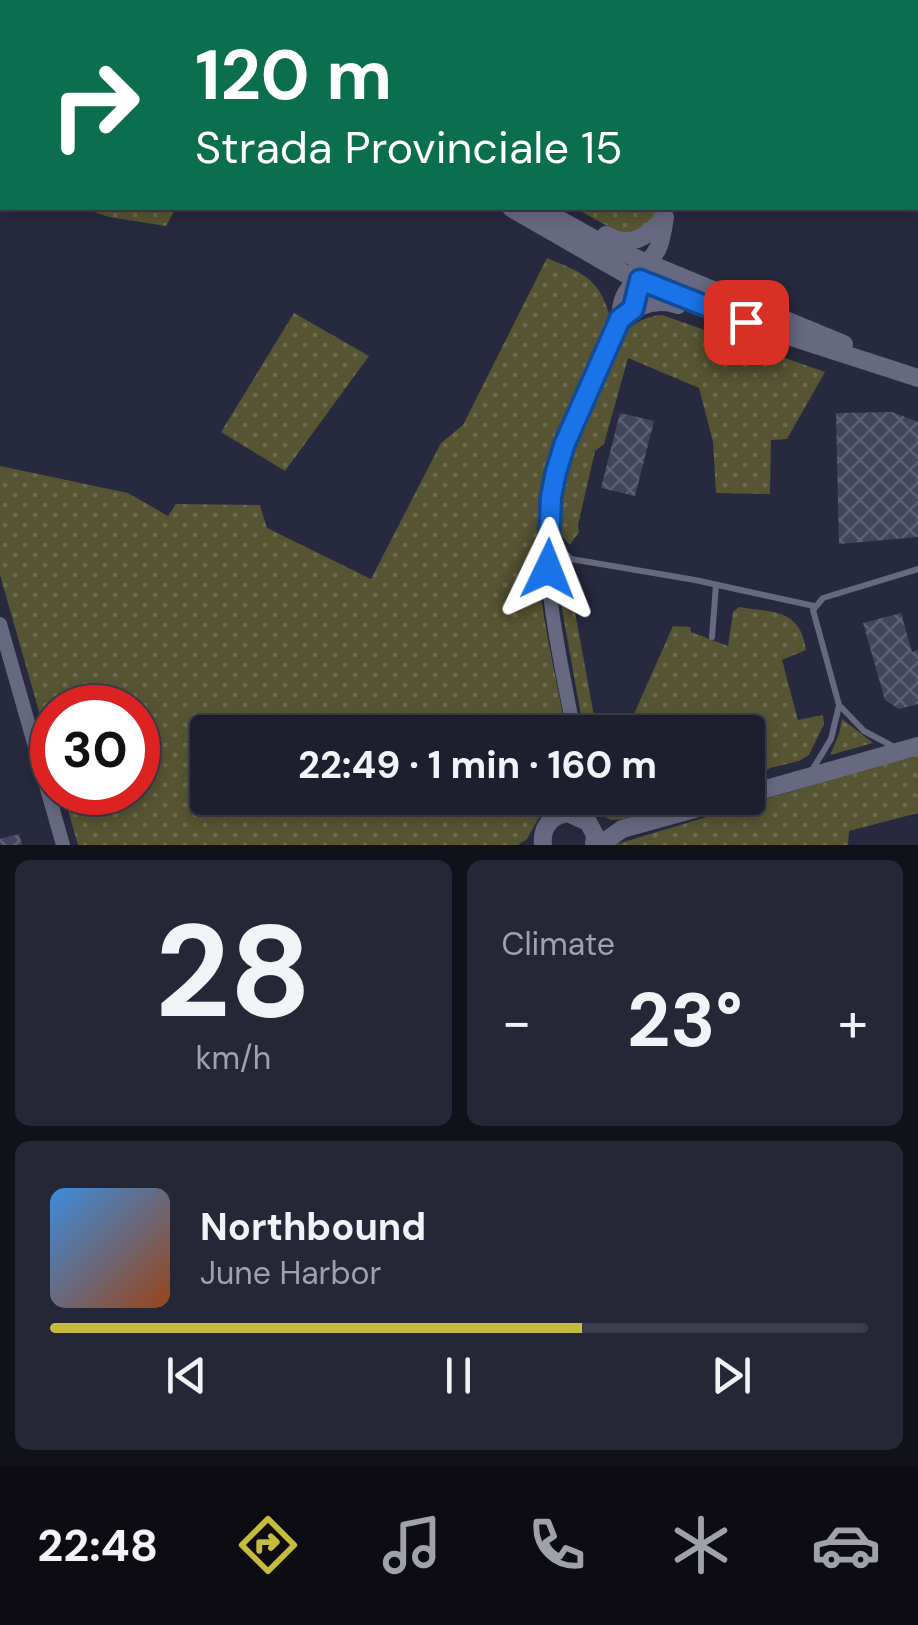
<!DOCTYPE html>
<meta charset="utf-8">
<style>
body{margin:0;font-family:"DM Sans",sans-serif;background:#252736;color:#f1f3f6;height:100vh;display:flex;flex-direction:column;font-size:38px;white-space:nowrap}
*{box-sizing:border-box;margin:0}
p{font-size:32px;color:#a0a2aa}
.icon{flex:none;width:55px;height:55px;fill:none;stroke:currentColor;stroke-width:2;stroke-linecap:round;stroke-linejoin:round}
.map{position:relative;height:845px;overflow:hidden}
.sheet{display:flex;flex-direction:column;gap:15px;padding:15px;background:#101119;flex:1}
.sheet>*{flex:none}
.hud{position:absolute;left:0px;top:0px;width:920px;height:210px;box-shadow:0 5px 15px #0003,0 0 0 2px #3b3d4a;background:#0b6e4f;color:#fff;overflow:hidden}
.speed{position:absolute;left:30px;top:685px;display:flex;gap:20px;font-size:50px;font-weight:700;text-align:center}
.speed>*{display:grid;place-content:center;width:130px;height:130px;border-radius:50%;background:#1d1f2e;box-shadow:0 5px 15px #0003,0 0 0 2px #3b3d4a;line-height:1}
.speed .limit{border:15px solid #d22;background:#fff;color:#111}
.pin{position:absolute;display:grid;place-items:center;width:85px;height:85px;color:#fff;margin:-42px;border-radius:20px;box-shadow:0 5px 15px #0006}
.me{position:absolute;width:110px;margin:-55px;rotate:2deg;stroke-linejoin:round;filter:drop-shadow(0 0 8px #0008)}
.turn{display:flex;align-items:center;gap:35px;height:210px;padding:0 30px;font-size:45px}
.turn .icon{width:130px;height:130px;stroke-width:2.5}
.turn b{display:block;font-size:70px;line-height:85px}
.big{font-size:75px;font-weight:700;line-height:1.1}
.sheet .widget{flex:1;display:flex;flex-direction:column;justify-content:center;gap:15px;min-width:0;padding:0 35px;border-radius:15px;background:#252736}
.sheet .dial{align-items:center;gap:0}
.dial b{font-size:130px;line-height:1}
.song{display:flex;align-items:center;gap:30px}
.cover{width:120px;height:120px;border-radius:15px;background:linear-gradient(135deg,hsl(210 70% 55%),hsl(20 70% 35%))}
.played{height:10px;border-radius:5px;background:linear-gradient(90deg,#c5bc3d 65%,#3b3d4a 65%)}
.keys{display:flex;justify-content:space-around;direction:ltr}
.heat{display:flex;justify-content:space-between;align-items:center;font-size:55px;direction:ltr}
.sheet .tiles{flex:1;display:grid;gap:15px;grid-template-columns:1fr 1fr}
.widget:last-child{grid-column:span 2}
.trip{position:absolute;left:190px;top:715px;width:575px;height:100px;border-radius:10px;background:#1d1f2e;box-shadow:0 5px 15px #0003,0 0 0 2px #3b3d4a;font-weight:700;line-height:100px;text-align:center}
.dock{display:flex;height:160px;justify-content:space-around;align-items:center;background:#0c0c12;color:#a0a2aa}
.dock .icon{width:70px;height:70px}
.dock .current{color:#c5bc3d}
.dock b{font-size:45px;color:#f1f3f6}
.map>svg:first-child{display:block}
.green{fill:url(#green-dots)}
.building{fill:url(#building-cross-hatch)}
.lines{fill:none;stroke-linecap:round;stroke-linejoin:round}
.lane{stroke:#676981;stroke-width:6}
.street{stroke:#676981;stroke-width:14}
.secondary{stroke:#676981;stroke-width:18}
.route-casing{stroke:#114b97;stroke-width:25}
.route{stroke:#1a73e8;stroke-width:18}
</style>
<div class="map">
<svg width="918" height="845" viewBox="0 0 918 845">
<defs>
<pattern id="green-dots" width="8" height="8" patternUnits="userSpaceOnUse" patternTransform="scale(2.5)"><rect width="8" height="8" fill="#575433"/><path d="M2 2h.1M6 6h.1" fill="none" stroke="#6e6c50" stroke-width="1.8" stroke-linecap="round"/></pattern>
<pattern id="building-cross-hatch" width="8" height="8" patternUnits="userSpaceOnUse" patternTransform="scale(2.5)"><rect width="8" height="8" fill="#43455c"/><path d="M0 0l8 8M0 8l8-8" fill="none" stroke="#5d5f73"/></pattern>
</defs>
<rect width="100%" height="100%" fill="#27293e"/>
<g class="green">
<polygon points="0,0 141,0 146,2 2,2 2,121"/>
<polygon points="82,208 176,208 166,226 109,217"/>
<polygon points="575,208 660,208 655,218 627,237"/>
<path d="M 547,258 C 582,273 599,277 610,317 C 587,374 556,428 543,489 C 526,571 553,652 566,732 L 208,732 L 208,798 L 561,798 L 559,800 L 538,819 L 527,839 L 518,845 L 78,845 L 63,793 L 138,792 L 138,708 L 52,708 L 52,757 L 0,575 L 0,466 L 128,493 L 168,516 L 176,504 L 260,505 L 267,528 L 371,579 L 441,443 L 463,425 Z"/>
<polygon points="294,313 369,356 285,471 221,432"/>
<path d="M 662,315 L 825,372 L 787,439 L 771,440 L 770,494 L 716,493 L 713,442 L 699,388 L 628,358 L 604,444 L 595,451 L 578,525 L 579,532 L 570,545 L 558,532 C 557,461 589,402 619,339 C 632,324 642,317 662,315 Z"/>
<polygon points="570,585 597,732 584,732 558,587"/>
<path d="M 739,607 C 774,613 800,608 806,650 L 782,660 L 798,720 L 823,715 L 824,724 L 809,755 L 799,761 L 770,768 L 748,782 L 748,732 L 626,732 L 673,626 L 690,627 L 691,632 L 728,646 L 733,612 Z"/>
<polygon points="842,719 873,743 830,755 839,734"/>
<polygon points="918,753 918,813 849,831 848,845 614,845"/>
<polygon points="587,798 694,798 623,819 611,820 594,812"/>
</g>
<g class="building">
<polygon points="892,412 918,422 918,537 839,544 836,413"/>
<polygon points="620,413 654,421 635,496 601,488"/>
<polygon points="901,613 912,652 918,650 918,704 899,709 885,700 863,623"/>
<polygon points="19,834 22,845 0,845 0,839"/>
</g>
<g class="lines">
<g class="lane">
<polyline points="549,538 571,559 695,580 814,606"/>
<polyline points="552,574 571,559"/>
<polyline points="712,637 716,585"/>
<polyline points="898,749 864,731 839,705 813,610 823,598 918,569"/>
<polyline points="811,772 831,739 839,706"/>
</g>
<g class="street">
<polyline points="762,2 763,0"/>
<polyline points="0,624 63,845"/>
<path d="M 574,732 C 560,655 539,577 551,497 C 560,435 594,376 620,319"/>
<polyline points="579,798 580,816"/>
</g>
<g class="secondary">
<polyline points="180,0 184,2"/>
<polyline points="511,208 629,276 745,322 918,378"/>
<polyline points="539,208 609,247 844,344"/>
<path d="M 606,235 C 631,249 647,237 664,218"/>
<path d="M 638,266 C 660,259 662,237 665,217"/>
<path d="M 620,319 C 637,305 656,297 678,305"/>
<path d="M 620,319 C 621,301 624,290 640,280"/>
<polyline points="748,794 918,746"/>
<path d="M 543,845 C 541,827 551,816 568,813 L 588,822 L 595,835 L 594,845"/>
<polyline points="600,845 622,829 734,798"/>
</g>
</g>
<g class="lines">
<g class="route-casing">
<polyline id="route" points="548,569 551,497 556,472 565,443 620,319 633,309 640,280 746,322"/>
</g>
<use href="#route" class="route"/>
</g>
</svg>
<div class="speed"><div class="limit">30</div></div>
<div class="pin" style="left:746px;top:322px;background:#d93025"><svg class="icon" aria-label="arrive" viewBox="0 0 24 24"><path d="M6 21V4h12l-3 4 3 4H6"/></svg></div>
<svg class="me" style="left:548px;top:569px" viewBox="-20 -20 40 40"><path d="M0-17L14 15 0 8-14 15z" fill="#1a73e8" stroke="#fff" stroke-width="4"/></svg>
<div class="trip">22:49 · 1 min · 160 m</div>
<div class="hud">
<div class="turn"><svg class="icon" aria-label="right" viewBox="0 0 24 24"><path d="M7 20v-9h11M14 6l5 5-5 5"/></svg><div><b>120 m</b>Strada Provinciale 15</div></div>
</div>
</div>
<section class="sheet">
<div class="tiles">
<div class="widget dial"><b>28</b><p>km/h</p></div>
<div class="widget"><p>Climate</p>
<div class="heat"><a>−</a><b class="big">23°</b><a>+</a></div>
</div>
<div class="widget">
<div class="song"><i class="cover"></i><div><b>Northbound</b><p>June Harbor</p></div></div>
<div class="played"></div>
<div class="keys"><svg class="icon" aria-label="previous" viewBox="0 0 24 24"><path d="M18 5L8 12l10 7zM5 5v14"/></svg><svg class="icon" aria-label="pause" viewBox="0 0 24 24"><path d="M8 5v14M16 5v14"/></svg><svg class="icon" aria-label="next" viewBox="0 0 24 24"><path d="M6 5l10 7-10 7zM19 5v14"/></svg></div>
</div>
</div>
</section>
<nav class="dock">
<b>22:48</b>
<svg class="icon current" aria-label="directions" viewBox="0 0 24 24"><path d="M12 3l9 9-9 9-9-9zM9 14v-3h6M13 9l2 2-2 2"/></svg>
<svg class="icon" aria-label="music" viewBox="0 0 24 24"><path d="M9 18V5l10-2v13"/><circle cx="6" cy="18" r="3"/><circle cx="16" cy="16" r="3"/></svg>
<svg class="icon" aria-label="phone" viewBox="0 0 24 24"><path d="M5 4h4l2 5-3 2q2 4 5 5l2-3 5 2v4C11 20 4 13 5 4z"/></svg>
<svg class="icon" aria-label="climate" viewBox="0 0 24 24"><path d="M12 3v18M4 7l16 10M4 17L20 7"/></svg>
<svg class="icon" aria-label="car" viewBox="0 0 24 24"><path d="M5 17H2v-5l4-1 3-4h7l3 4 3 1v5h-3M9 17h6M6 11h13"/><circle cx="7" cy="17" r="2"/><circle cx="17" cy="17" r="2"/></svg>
</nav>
